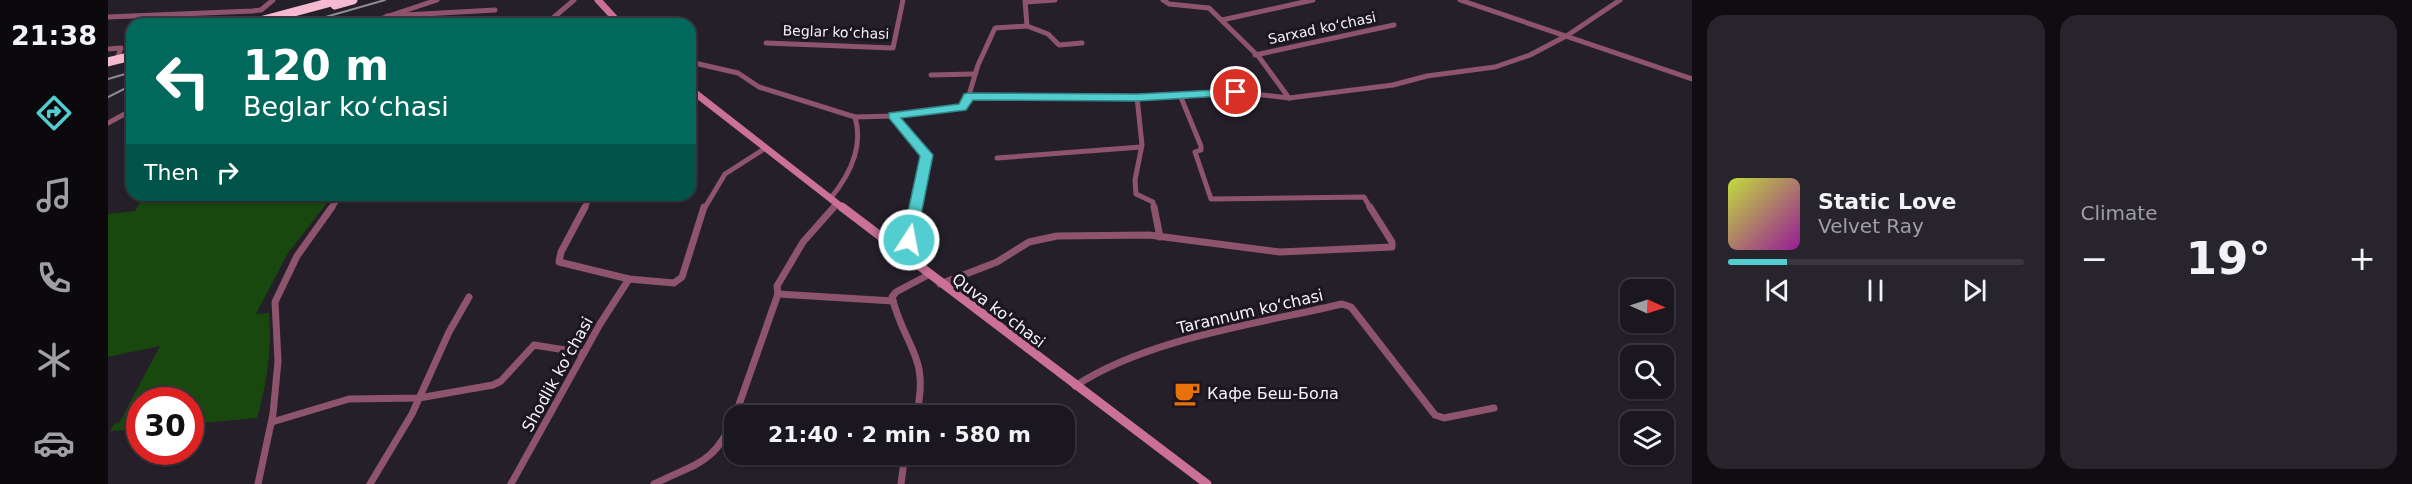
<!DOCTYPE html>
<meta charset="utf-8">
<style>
body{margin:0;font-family:"DejaVu Sans",sans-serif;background:#28242c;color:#f1f3f6;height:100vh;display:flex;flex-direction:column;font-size:22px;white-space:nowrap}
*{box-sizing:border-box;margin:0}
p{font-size:20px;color:#a09fa4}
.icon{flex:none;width:33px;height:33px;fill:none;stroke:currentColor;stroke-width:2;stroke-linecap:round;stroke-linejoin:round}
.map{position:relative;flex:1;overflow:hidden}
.side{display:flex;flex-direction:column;gap:15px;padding:15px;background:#0f0d11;width:720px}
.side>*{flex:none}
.guide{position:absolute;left:18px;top:18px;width:570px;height:183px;border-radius:18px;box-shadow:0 2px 4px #0004,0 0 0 2px #39363d;background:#00695c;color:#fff;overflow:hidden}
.needle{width:39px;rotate:93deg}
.fabs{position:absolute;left:1512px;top:279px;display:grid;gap:12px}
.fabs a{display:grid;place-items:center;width:54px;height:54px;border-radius:12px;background:#1b171f;box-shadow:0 2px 4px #0004,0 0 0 2px #39363d;font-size:30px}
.speed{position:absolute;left:18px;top:387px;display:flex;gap:12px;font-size:30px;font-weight:700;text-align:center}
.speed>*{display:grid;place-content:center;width:78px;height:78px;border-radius:50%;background:#1b171f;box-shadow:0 2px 4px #0004,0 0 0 2px #39363d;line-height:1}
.speed .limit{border:9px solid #d22;background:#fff;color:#111}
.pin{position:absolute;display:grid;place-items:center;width:51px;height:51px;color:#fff;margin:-26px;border:3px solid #fff;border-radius:50%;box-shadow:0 2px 6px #0007}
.me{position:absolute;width:66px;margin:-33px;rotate:11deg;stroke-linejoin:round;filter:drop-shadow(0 0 4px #0008)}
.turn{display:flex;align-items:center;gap:21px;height:126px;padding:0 18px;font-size:27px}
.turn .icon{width:78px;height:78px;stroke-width:2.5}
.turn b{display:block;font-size:42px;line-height:51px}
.then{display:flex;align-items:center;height:57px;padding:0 18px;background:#0003;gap:12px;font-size:22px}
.big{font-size:45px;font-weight:600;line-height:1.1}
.side .widget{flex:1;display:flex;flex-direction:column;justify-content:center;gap:9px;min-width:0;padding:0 21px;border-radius:18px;background:#28242c}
.song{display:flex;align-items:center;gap:18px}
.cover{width:72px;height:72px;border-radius:9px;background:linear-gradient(135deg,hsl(70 70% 55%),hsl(300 70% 35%))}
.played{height:6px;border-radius:3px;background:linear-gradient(90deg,#52cdd0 20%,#39363d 20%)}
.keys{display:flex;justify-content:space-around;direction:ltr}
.heat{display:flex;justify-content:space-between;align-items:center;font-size:33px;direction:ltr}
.side .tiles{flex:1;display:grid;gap:15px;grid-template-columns:repeat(2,1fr)}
.trip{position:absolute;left:616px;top:405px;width:351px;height:60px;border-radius:18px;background:#1b171f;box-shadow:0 2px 4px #0004,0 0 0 2px #39363d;font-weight:600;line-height:60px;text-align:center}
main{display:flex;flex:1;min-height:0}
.dock{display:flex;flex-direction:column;width:108px;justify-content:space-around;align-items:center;background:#0b090c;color:#a09fa4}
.dock .icon{width:42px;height:42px}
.dock .current{color:#52cdd0}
.dock b{font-size:27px;color:#f1f3f6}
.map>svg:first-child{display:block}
.green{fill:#19480e}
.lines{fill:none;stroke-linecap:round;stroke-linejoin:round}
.street-far1{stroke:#8e546b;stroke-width:5}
.street{stroke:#8e546b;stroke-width:7}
.secondary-far1{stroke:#cb7096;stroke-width:7}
.secondary{stroke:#cb7096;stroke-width:9}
.highway{stroke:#f5bad0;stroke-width:9}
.rail{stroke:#908c94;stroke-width:2}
.route{fill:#52cdd0;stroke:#358587;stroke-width:1.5}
.labels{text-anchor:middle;stroke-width:6;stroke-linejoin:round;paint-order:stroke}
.far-street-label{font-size:14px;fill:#f6f3fa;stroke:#1b161f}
.street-label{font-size:16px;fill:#f6f3fa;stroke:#1b161f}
.poi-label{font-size:16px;fill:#f6f3fa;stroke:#1b161f;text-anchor:start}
</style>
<main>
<nav class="dock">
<b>21:38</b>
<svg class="icon current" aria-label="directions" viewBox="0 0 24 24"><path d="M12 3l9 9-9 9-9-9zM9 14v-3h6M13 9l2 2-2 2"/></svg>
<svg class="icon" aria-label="music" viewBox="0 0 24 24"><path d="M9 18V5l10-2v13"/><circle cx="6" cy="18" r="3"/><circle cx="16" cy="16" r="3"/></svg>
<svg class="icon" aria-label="phone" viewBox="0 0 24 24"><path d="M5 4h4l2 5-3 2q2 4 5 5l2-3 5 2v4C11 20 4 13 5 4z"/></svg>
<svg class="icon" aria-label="climate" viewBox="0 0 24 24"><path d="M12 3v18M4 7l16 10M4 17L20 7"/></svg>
<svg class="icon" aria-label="car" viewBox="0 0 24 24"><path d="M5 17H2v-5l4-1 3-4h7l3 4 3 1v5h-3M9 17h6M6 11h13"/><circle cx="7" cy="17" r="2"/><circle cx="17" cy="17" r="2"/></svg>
</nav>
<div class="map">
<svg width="1584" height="484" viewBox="0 0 1584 484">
<rect width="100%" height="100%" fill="#241f29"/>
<path class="green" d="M 36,195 L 225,195 L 180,253 L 148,314 L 161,313 C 164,350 159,383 149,418 L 83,424 L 82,400 L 32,400 L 31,429 L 2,431 L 6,424 L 11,423 L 52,346 L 0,357 L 0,214 L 27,211 Z"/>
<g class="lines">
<g class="street-far1">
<polyline points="1055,0 1061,4 1101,8 1151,57 1181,98"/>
<polyline points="1352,0 1584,79"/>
<polyline points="918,2 947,0"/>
<polyline points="279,16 387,10"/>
<polyline points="0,17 144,11 153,10 165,0"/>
<polyline points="1114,20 1205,0"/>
<polyline points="257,24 329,0"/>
<polyline points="438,24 466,0"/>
<polyline points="919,26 940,34 951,45 974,43"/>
<polyline points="658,43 785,48 795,0"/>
<polyline points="0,49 13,48 9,59"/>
<polyline points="1147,55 1286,25"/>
<polyline points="582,62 630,73 651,87 747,117 785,116 854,107 858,105 870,65 887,28 919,26 917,0"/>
<polyline points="823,75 865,74"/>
<polyline points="1072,95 1093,146 1093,150 1087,152 1103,199 1256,197 1263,209"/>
<polyline points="860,97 1029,97 1128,92 1181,98 1285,85 1319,76 1387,67 1422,55 1460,35 1512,0"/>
<polyline points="1029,97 1034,145 1027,180 1028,194 1045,202 1046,209"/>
<polyline points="785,116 816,151 819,159 808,209"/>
<polyline points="0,123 24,110"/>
<polyline points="889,158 1033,147"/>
<path d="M 722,199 C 741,176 756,147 747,117"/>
<polyline points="223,209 233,195"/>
<polyline points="476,209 484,195"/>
<polyline points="596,209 617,174 656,149"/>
<polyline points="725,209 729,204"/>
</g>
<g class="street">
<polyline points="477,207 453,252 451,262 521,279 566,283 574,277 596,207"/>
<polyline points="1046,207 1052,237"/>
<polyline points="797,256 808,207"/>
<polyline points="832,284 889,262 921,242 949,236 1041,235 1172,252 1284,247 1284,242 1262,207"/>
<polyline points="670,294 785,301"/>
<path d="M 967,386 C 1040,338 1149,324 1234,304 L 1243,307 L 1327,415 L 1336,418 L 1386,408"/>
<polyline points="627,416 670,294 669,286 695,242 726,207"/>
<path d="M 808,416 C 823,356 796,347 784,297 L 788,292 L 820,275"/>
<polyline points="164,422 241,399 311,398 385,385 393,381 426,345 476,353"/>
<polyline points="150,484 165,414 170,361 167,302 189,256 224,207"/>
<polyline points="262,484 304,414 341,332 361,297"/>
<polyline points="403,484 492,324 521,279"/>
<path d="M 546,484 C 590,462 606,465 627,416"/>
<polyline points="793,484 797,454"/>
</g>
<g class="secondary-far1">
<polyline points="490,0 512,24"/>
<polyline points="582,89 736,209"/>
</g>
<polyline class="secondary" points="734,207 1099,484"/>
<g class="highway">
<polyline points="227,5 245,0"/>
<polyline points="141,24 231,0"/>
<polyline points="0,62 24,56"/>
</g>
<g class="rail">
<polyline points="193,24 277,0"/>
<polyline points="0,79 24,72"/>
<polyline points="0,97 24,85"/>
</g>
</g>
<polygon class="route" points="1128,89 1132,90 1132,95 1029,101 865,100 858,110 793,118 825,155 808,240 801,244 794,240 812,156 781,118 781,113 851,104 856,94 860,93 1029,94"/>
<defs>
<g id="cafe-bare" transform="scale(2.07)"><path d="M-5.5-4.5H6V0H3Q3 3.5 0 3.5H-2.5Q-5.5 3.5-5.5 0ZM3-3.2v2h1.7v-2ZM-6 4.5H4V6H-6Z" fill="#e8710a" stroke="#1b161f" stroke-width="2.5" paint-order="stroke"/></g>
</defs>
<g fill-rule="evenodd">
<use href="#cafe-bare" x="1079" y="393"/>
</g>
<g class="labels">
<g class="far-street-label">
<text transform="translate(1214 28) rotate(-12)" y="5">Sarxad koʻchasi</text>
<text transform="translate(728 32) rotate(2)" y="5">Beglar koʻchasi</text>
</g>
<g class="street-label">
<text transform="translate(891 310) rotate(37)" y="6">Quva ko'chasi</text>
<text transform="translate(1142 311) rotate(-13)" y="6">Tarannum koʻchasi</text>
<text transform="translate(449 374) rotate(-61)" y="6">Shodlik koʻchasi</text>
</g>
<g class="poi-label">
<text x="1099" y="399">Кафе Беш-Бола</text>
</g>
</g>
</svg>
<div class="fabs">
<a><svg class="needle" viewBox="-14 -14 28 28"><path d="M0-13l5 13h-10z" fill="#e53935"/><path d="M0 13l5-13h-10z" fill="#a09fa4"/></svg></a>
<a><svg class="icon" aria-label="search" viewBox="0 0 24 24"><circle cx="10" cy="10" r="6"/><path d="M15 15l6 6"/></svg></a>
<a><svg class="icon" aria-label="layers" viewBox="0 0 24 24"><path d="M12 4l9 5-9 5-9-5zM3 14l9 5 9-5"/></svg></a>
</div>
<div class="speed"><div class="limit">30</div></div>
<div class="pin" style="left:1128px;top:92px;background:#d93025"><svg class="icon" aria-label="arrive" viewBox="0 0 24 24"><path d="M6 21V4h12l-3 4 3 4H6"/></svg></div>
<svg class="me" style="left:801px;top:240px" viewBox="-20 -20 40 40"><circle r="17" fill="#52cdd0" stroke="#fff" stroke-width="3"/><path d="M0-11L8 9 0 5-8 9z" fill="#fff"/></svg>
<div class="trip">21:40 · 2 min · 580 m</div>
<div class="guide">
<div class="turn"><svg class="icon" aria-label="left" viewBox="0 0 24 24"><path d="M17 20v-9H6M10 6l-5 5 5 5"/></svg><div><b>120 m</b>Beglar koʻchasi</div></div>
<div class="then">Then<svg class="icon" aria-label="right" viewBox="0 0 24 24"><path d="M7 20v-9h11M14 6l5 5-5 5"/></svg></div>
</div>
</div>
<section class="side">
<div class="tiles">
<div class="widget">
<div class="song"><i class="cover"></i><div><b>Static Love</b><p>Velvet Ray</p></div></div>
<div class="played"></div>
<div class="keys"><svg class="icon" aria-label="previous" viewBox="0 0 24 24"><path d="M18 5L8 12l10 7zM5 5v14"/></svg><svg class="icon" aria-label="pause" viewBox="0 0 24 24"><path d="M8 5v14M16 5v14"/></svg><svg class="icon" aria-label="next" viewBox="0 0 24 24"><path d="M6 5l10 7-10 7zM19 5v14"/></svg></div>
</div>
<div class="widget"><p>Climate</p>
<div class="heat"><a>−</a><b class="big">19°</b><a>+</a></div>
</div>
</div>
</section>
</main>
